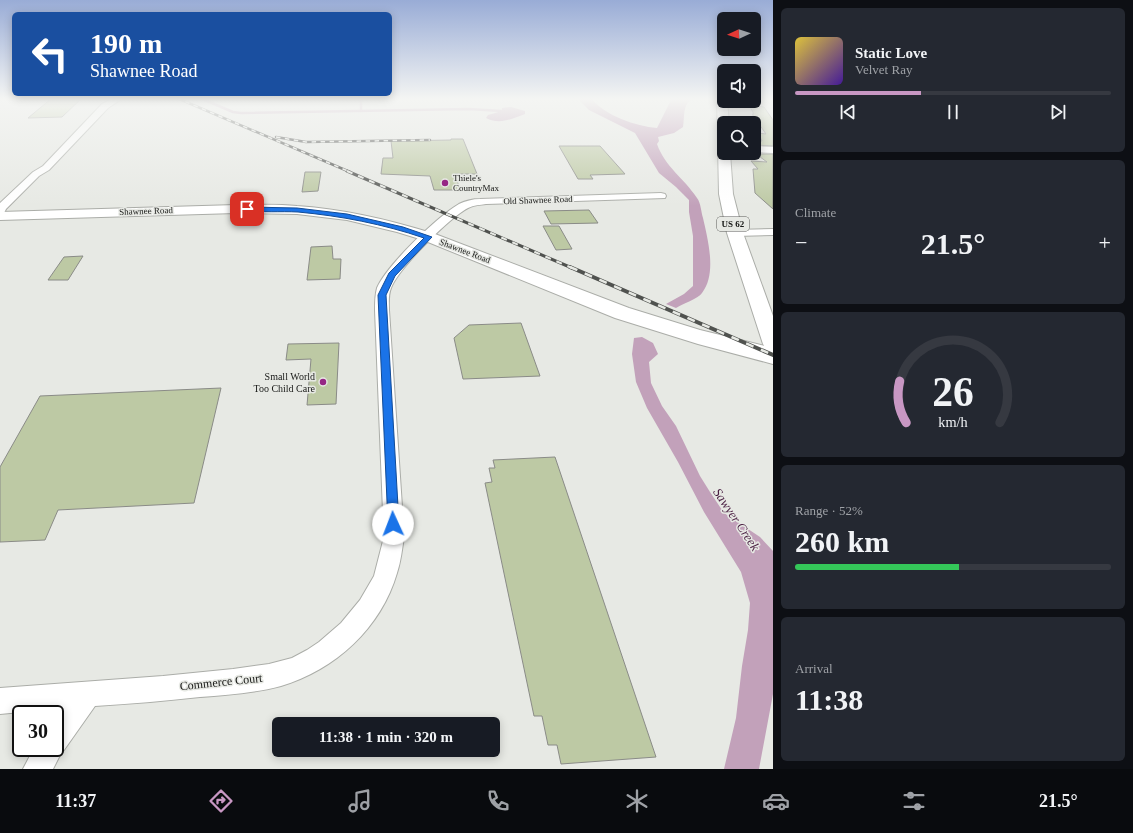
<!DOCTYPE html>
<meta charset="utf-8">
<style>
body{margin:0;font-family:"Times New Roman",serif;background:#242831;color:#f1f3f6;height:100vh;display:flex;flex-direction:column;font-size:15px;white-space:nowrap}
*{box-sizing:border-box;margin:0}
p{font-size:13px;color:#9ea1a6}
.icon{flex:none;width:22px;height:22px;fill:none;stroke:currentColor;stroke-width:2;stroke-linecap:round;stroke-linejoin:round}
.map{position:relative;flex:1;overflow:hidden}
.details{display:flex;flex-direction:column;gap:8px;padding:8px;background:#0d0f14;width:360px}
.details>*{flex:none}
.guide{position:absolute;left:12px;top:12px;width:380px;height:84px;border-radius:6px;box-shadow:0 2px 10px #0003;background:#1a4fa0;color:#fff;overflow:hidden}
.needle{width:26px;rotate:267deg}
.fabs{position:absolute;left:717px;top:12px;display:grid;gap:8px}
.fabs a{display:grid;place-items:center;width:44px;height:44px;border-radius:6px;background:#171b24;box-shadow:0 2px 10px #0003;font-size:20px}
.speed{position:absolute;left:12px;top:705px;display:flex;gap:8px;font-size:20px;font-weight:700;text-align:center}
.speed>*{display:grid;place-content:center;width:52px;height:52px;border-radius:50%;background:#171b24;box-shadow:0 2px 10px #0003;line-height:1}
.speed .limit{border:2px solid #111;border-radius:6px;background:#fff;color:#111}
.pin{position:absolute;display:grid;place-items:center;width:34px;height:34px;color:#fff;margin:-17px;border-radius:8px;box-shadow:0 2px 6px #0006}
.me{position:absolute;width:44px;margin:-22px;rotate:358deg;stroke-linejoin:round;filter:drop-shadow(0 0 3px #0008)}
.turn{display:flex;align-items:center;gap:14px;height:84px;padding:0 12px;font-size:18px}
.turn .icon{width:52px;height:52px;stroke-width:2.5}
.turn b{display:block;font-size:28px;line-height:34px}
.big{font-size:30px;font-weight:800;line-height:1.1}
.details .card{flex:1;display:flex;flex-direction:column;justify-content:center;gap:6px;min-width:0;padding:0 14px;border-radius:6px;background:#242831}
.details .dial{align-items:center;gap:0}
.dial svg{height:104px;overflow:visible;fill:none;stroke:#363941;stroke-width:7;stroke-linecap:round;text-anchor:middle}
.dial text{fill:#f1f3f6;stroke:none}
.song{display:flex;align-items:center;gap:12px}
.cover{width:48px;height:48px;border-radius:6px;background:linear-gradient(135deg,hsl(50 70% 55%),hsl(260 70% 35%))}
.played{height:4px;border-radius:2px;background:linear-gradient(90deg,#c897c3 40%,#363941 40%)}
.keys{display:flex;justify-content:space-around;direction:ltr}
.heat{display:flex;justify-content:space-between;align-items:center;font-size:22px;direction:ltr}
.charge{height:6px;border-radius:3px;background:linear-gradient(90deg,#34c759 52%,#363941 0)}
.trip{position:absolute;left:272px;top:717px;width:228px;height:40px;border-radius:6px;background:#171b24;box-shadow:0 2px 10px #0003;font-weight:800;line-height:40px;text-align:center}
.tab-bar{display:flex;height:64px;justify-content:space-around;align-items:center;background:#090b0e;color:#9ea1a6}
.tab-bar .icon{width:28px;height:28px}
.tab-bar .selected{color:#c897c3}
.tab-bar b{font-size:18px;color:#f1f3f6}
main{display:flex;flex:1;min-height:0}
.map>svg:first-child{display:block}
.water{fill:#c2a1ba}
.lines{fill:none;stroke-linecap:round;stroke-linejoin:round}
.stream{stroke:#c2a1ba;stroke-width:2.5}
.building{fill:#bdc9a4;stroke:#8a8b87}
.minor-casing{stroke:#abada8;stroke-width:2}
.secondary-casing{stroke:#abada8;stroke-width:2}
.primary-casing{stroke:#abada8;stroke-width:2}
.minor{fill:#fff;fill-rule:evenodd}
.secondary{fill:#fff;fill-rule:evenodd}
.primary{fill:#fff;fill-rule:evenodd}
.rail-far2-casing{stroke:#50524f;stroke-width:2.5}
.rail-far1-casing{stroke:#50524f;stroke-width:3}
.rail-casing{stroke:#50524f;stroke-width:4}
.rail-far2{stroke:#e7e9e4;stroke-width:1.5;stroke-dasharray:4.5;stroke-linecap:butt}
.rail-far1{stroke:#e7e9e4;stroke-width:2;stroke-dasharray:6;stroke-linecap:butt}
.rail{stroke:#e7e9e4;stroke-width:2.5;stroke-dasharray:8;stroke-linecap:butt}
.route{fill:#1a73e8;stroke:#114b97}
.poi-dot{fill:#962685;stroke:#e7e9e4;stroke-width:1.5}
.labels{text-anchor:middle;stroke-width:3;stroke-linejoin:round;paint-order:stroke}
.far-poi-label{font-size:9px;fill:#181917;stroke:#e7e9e4;text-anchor:start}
.far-street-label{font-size:9px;fill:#181917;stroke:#e7e9e4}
.shield{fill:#e7e9e4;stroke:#565754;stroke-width:1}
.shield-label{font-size:9px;font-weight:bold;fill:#181917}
.poi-label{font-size:10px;fill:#181917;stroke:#e7e9e4;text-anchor:end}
.near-street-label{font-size:12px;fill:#181917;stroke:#e7e9e4}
.near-water-label{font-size:13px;font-style:italic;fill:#481d40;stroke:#e7e9e4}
</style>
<main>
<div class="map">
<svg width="773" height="769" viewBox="0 0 773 769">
<rect width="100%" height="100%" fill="#e7e9e4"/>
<g class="water">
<path d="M 577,98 L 591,98 C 605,116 636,126 657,128 L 672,98 L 693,98 C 682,105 685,116 683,127 L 674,133 L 658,137 L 659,141 L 657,144 C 665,167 684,178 697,198 C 701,203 701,212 703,218 C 708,240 717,274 702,293 C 698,299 682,304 676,308 L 666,304 L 684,294 L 693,286 L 693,236 L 689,212 L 689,200 L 676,187 L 659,173 L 635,133 L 589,110 Z"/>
<path d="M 511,107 L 525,111 L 525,114 C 511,119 500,125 486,118 L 488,115 L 502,111 L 502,108 Z"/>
<polygon points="642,337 653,343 658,354 649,362 651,383 662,406 676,426 700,476 710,492 724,513 760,537 773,551 773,694 759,769 724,769 736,718 742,666 748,630 750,603 741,572 704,512 678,462 647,408 636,382 632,354 634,338"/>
</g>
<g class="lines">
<g class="stream">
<polyline points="200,98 233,112 241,113 469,109 502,111"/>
<polyline points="361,98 361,111"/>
</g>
</g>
<g class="building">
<polygon points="52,98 82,98 62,117 28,118"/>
<polygon points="749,105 764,107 773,120 773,146 754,145 754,141 762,141 758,133 766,134 752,114 754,114"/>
<polygon points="451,139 463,139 477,174 455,174 460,190 434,190 430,176 381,174 383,158 393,158 391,141 451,140"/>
<polygon points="559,146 600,146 625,174 590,175 593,179 578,179"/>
<polygon points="756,154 773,154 773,209 755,193 753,169 758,169 751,161 767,162"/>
<polygon points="305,172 321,172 318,191 302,192"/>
<polygon points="589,210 598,223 551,224 544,211"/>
<polygon points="543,226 559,226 572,249 556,250"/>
<polygon points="332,246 333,259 341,259 340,279 307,280 311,247"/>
<polygon points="83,256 68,280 48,280 64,257"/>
<polygon points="521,323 540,376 463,379 454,338 469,325"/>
<polygon points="339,343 336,404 307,405 311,359 286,360 288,344"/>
<polygon points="221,388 194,503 58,510 45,540 0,542 0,467 40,396"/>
<polygon points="555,457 656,757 561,764 557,745 548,745 542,716 534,716 485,483 492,482 489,468 495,468 493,460"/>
</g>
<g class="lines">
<g class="minor-casing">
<g id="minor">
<polygon points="114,98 123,98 108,108 49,170 39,176 6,209 4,213 0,214 0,203 33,172 43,166 102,104"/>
<polygon points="754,146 773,147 773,153 754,152"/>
<path d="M 661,193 L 665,194 L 666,196 L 665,198 L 486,204 C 480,205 474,205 468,208 C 449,218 398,269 391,288 C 388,295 389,303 389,310 L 404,537 C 402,549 401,561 397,573 C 381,628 335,670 281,686 C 255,693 227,695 200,697 C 165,701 130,704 95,706 L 64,750 L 62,751 L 53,769 L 23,769 L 34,748 L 55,748 L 55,718 L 62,708 L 0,714 L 0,688 L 163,676 L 233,669 L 269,664 L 292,658 L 307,650 L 319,642 L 341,623 L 360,600 L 374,576 L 384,537 L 375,310 C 375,303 375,295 377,288 C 387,265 437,217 459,204 C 465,201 473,199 480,199 Z"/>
<polygon points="773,229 773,235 735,236 731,235 729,233 731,231 735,230"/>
</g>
</g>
<g class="secondary-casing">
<path id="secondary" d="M 236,205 C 256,205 277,204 297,206 C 344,209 390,220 435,234 L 629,308 L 700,330 L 773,348 L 773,364 L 698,344 L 615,318 L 423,240 L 397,232 L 347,220 L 297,214 L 236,213 L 0,220 L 0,212 Z"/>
</g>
<g class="primary-casing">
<polygon id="primary" points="717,98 724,98 724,101 727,101 729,123 724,123 724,153 730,153 733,194 743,233 773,316 773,351 766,349 763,344 727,233 719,194"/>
</g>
<use href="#minor" class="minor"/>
<use href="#secondary" class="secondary"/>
<use href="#primary" class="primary"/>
<g class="rail-far2-casing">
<g id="rail-far2">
<polyline points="177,98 350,172"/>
<polyline points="276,137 306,142 430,140"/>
</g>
</g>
<g class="rail-far1-casing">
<polyline id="rail-far1" points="347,171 572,268"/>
</g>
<g class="rail-casing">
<polyline id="rail" points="570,267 773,355"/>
</g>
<use href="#rail-far2" class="rail-far2"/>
<use href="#rail-far1" class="rail-far1"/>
<use href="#rail" class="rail"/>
</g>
<linearGradient id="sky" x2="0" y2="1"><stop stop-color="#99acd6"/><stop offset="0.48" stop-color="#f4f5f3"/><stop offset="1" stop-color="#f4f5f3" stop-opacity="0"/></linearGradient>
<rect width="773" height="206" fill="url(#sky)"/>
<path class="route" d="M 247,207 L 297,208 L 347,214 L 403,227 L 432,237 L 395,276 L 386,295 L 399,524 L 397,528 L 393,529 L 389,528 L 388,524 L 378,295 L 389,273 L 424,238 C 383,224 341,216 298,212 C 280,211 262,213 245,210 L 244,209 Z"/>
<g class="poi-dot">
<circle cx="445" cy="183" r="4"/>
<circle cx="323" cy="382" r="4"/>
</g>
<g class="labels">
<g class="far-poi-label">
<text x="453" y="181">Thiele's<tspan x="453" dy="10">CountryMax</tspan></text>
</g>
<g class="far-street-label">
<text transform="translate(538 200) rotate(-2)" y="3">Old Shawnee Road</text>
<text transform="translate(146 211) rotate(-2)" y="3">Shawnee Road</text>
<text transform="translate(465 251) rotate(21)" y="3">Shawnee Road</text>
</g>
<rect class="shield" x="717" y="217" width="32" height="14" rx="3"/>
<g class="shield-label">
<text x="733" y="227">US 62</text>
</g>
<g class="poi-label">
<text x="315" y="380">Small World<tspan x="315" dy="12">Too Child Care</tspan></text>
</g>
<g class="near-street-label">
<text transform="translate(221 682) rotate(-6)" y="4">Commerce Court</text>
</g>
<g class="near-water-label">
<text transform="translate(737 519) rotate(56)" y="5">Sawyer Creek</text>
</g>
</g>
</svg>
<div class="fabs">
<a><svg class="needle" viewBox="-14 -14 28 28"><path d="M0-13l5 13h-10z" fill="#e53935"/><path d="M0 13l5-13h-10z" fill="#9ea1a6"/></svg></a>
<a><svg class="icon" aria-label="sound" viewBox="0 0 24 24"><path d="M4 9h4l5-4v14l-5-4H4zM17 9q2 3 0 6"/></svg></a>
<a><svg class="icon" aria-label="search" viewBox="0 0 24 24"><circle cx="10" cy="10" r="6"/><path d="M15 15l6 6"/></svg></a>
</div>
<div class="speed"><div class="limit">30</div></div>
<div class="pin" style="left:247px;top:209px;background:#d93025"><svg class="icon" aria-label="arrive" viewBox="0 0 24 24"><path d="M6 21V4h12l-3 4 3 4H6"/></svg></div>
<svg class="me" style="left:393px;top:524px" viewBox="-20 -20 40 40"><circle r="19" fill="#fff"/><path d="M0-13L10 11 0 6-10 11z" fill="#1a73e8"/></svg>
<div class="trip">11:38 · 1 min · 320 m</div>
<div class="guide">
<div class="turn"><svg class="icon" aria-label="left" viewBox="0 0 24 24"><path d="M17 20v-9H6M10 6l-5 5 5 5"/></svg><div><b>190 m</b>Shawnee Road</div></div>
</div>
</div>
<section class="details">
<div class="card">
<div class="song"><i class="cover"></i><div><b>Static Love</b><p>Velvet Ray</p></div></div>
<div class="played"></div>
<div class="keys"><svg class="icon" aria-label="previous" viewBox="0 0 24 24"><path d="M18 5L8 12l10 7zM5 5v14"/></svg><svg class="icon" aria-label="pause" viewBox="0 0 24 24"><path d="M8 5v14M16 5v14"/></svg><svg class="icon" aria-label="next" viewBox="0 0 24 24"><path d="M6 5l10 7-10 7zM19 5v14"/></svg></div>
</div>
<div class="card"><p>Climate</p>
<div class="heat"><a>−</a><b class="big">21.5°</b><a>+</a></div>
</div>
<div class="card dial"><svg viewBox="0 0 100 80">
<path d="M14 69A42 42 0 1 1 86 69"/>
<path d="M14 69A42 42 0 0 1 9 37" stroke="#c897c3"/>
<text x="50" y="56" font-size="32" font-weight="700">26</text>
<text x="50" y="72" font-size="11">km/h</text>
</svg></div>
<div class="card"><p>Range · 52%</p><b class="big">260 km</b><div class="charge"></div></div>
<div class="card"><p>Arrival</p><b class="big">11:38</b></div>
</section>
</main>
<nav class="tab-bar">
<b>11:37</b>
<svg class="icon selected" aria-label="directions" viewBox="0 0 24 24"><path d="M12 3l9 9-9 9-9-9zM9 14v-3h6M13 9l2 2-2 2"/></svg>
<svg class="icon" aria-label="music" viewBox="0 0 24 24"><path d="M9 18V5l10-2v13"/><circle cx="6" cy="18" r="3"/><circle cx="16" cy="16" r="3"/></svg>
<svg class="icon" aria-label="phone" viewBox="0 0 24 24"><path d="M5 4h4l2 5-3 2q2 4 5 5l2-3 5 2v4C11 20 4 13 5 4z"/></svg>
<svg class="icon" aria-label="climate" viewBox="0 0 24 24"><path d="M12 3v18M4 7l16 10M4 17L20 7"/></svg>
<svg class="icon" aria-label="car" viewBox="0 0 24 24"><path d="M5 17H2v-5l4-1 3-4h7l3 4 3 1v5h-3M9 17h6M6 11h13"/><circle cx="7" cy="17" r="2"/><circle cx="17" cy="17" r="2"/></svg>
<svg class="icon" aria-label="filters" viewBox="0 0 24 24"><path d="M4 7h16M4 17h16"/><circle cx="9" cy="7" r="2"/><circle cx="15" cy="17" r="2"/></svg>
<b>21.5°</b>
</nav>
